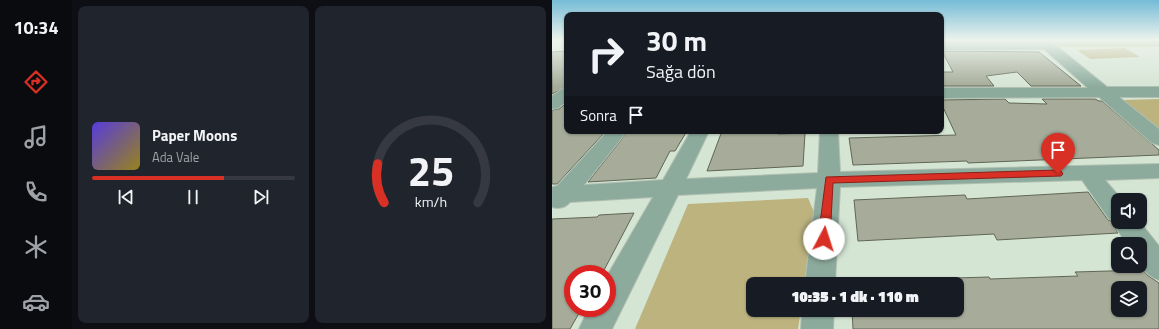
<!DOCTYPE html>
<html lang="tr">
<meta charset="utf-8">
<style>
body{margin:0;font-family:"Titillium Web",sans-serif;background:#20242c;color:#f1f3f6;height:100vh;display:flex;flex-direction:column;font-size:15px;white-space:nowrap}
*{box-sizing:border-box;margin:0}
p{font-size:13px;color:#9ea1a6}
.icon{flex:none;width:22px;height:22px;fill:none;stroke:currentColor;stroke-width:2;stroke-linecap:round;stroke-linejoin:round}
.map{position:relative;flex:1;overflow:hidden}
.panel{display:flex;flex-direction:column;gap:6px;padding:6px;background:#0d0f14;width:480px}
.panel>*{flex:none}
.top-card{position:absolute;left:12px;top:12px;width:380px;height:122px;border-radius:8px;box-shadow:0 1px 3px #0004;background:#171b24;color:#f1f3f6;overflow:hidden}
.controls{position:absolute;left:559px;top:193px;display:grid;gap:8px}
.controls a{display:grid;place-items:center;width:36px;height:36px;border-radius:8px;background:#171b24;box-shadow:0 1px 3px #0004;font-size:20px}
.speed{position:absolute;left:12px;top:265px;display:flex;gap:8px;font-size:20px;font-weight:700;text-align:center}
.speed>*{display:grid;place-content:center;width:52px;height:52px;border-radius:50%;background:#171b24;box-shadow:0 1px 3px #0004;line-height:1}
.speed .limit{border:6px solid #d22;background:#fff;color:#111}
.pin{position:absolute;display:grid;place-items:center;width:34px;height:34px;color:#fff;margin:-41px -17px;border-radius:50% 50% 50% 0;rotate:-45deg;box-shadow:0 0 4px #0007}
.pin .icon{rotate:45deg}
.me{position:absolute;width:44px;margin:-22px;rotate:5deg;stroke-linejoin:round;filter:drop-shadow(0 0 3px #0008)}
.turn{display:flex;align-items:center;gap:14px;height:84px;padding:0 16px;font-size:18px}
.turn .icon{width:52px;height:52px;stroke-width:2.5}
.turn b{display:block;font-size:28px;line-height:34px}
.then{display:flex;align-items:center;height:38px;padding:0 16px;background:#0003;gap:8px;font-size:15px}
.panel .widget{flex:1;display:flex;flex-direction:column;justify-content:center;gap:6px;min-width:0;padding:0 14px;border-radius:8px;background:#20242c}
.panel .dial{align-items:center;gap:0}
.dial svg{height:104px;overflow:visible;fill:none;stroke:#363941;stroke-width:7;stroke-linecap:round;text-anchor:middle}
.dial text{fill:#f1f3f6;stroke:none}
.song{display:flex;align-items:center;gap:12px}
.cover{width:48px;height:48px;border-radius:6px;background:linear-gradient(135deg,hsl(250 70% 55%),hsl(50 70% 35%))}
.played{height:4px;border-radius:2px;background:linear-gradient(90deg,#d93025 65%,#363941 65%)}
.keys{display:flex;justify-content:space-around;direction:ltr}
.panel .tiles{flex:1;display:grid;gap:6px;grid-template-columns:repeat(2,1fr)}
.trip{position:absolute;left:194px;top:277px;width:218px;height:40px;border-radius:8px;background:#171b24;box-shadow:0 1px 3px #0004;font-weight:800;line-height:40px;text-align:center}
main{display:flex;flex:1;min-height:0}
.dock{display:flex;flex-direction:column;width:72px;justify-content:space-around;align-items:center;background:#090b0e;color:#9ea1a6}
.dock .icon{width:28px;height:28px}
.dock .on{color:#d93025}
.dock b{font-size:18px;color:#f1f3f6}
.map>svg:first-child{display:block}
.green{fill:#bcb37f}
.building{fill:#a6ac99;stroke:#606654;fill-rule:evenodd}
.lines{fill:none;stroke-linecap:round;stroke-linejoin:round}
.minor-casing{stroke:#b2c0b1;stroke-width:2}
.minor{fill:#8cab9d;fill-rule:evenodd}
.route{fill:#d93025;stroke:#8d1f18}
</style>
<main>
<nav class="dock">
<b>10:34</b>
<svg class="icon on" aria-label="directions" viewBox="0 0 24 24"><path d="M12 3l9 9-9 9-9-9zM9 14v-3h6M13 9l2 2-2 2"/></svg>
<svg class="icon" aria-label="music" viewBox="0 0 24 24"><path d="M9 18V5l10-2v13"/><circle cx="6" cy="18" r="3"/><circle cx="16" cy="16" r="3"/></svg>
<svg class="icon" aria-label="phone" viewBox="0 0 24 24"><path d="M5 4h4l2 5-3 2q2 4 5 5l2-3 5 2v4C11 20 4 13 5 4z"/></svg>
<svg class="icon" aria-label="climate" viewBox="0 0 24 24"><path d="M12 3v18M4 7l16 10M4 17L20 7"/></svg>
<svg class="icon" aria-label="car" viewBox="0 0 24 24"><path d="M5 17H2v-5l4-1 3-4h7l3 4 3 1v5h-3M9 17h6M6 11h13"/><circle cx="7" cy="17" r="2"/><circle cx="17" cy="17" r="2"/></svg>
</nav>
<section class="panel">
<div class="tiles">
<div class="widget">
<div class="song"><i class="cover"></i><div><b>Paper Moons</b><p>Ada Vale</p></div></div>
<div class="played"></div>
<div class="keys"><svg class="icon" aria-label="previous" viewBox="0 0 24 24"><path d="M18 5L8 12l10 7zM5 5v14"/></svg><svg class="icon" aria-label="pause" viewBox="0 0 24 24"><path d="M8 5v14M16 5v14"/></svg><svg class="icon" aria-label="next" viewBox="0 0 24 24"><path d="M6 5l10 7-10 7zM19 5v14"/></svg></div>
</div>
<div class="widget dial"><svg viewBox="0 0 100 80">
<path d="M14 69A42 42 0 1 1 86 69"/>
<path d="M14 69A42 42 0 0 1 9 39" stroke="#d93025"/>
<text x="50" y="56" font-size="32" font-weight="700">25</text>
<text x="50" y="72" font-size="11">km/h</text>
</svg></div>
</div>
</section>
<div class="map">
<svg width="607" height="329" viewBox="0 0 607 329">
<rect width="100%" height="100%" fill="#d5e5d4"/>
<g class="green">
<polygon points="498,40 607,40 607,47 506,47"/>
<polygon points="573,48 588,57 538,59 525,50"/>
<polygon points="607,99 607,130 570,100"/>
<polygon points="256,198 262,212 252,284 201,284 201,310 249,310 246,329 83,329 136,204"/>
</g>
<g class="building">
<polygon points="15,51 15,87 0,94 0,52"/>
<polygon points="390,51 487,52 529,86 479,86 465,72 434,76 442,86 389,86 389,72 401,72"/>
<polygon points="453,99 457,103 495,104 490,99 543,99 547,101 550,101 607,150 607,155 416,163 415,161 301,165 297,138 404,135 389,103 389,100"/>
<polygon points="15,103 15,131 54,131 5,184 0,184 0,110 7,109"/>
<polygon points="76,131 135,131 123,151 118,151 104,178 36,182"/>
<polygon points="170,131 226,131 226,134 253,133 251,166 155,171"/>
<polygon points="536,192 556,220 559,221 566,233 445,240 442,234 306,241 302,200 413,195 415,199"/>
<polygon points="82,213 50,274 21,274 21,308 30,308 18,329 0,329 0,219 45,217 47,215"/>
<path d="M 591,270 L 595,275 L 607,283 L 607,329 L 301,329 L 300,310 L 405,310 L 405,284 L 299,284 L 299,281 L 437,277 L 438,279 L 526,276 L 523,272 ZM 566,288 L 588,288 L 588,310 L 566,310 Z"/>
</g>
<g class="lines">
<g class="minor-casing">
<g id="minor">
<polygon points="483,40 497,40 555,87 607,87 607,97 567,97 607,129 607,145 600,143 547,97 389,98 389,88 536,88 492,49 389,50 389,42"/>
<polygon points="15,88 15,101 6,108 0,109 0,96 9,90"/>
<path d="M 56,131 L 75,131 L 32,185 L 111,180 L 139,131 L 157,131 L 134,179 L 266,173 L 268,131 L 286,131 L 288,172 L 607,164 L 607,178 L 553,180 L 570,200 L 566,200 L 566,222 L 588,222 L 607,246 L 607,280 C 588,273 588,262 588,244 L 575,244 L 560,222 L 562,220 L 557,219 L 530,180 L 288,187 L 283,284 L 253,284 L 265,188 L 126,195 L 60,329 L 27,329 L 37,308 L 55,308 L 55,276 L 101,197 L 18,202 C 13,208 7,209 0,207 L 0,187 L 5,186 Z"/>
<polygon points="250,310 282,310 281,329 249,329"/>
</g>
</g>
<use href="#minor" class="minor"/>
</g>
<linearGradient id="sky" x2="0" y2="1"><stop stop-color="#75bbd7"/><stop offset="0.46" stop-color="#ecf3ec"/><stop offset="1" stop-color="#ecf3ec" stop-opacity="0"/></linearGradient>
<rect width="607" height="87" fill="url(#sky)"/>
<polygon class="route" points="506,170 509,171 511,174 509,176 281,183 278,239 276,243 272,244 268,243 266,239 274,177"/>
</svg>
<div class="controls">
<a><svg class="icon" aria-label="sound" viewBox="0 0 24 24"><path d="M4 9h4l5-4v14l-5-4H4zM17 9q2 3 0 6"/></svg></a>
<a><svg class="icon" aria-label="search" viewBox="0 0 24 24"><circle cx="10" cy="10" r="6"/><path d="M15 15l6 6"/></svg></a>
<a><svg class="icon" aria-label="layers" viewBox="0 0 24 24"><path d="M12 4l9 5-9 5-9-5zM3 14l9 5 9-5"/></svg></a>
</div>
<div class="speed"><div class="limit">30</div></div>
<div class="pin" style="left:506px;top:174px;background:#d93025"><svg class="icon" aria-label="arrive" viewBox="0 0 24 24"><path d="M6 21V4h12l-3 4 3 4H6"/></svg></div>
<svg class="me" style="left:272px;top:239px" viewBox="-20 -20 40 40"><circle r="19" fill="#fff"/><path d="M0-13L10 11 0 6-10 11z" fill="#d93025"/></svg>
<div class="trip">10:35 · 1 dk · 110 m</div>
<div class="top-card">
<div class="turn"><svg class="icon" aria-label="right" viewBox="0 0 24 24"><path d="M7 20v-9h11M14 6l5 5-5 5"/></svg><div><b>30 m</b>Sağa dön</div></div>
<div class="then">Sonra<svg class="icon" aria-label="arrive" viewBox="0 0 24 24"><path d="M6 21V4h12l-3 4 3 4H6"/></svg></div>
</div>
</div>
</main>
